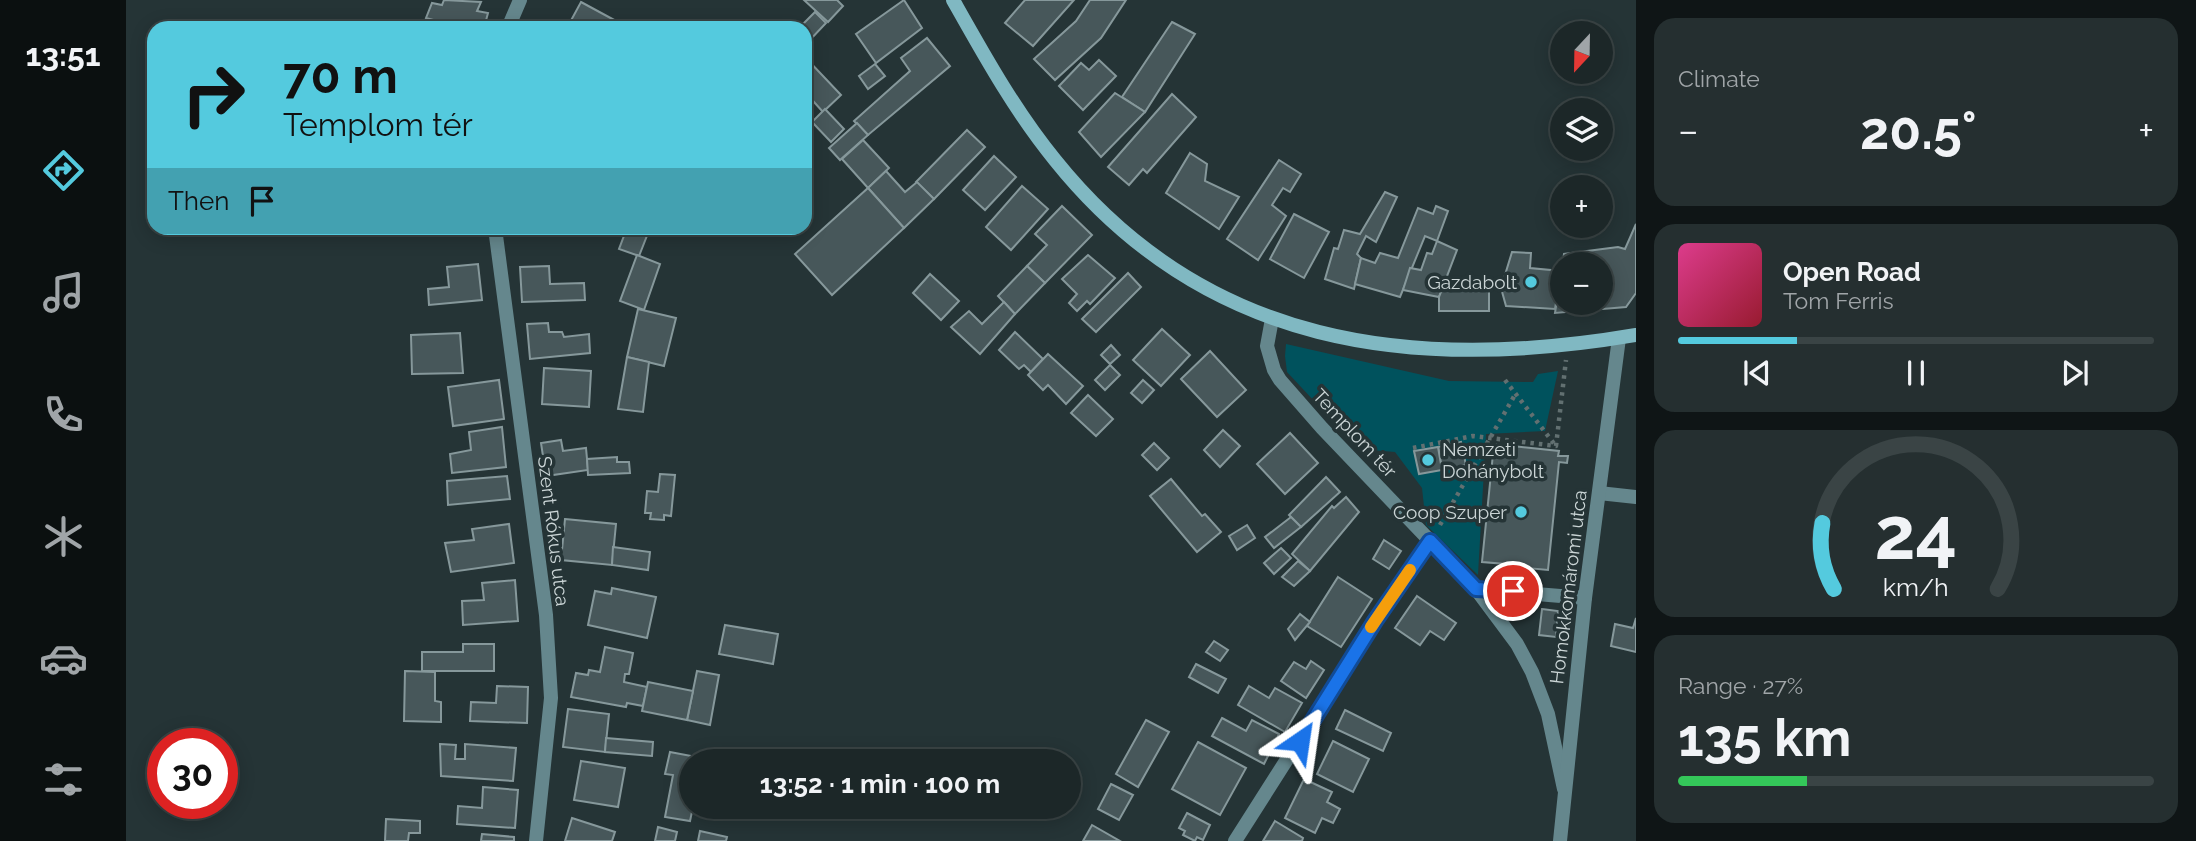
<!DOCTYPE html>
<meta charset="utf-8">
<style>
body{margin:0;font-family:Raleway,sans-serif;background:#252f30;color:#f1f3f6;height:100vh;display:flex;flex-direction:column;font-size:26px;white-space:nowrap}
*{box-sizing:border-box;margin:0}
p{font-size:23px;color:#a0a5a8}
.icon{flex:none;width:38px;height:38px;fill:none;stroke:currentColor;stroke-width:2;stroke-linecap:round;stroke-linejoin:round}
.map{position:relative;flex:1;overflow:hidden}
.drawer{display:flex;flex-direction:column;gap:18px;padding:18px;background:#0f1516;width:560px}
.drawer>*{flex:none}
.banner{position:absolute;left:21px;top:21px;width:665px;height:214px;border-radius:21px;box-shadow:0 4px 18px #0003,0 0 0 2px #3a4445;background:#54cade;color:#111;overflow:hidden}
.needle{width:46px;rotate:202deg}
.buttons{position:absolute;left:1424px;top:21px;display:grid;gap:14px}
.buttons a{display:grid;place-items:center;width:63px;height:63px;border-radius:50%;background:#1c2728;box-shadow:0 4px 18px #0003,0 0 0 2px #3a4445;font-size:35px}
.speed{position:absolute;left:21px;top:728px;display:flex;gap:14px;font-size:35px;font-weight:700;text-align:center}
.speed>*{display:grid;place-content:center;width:91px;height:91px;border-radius:50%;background:#1c2728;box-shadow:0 4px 18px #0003,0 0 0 2px #3a4445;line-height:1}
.speed .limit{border:10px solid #d22;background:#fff;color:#111}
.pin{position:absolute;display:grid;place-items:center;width:60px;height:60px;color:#fff;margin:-30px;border:4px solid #fff;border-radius:50%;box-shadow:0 2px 7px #0007}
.me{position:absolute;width:77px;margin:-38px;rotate:32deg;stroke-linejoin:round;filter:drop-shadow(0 0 5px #0008)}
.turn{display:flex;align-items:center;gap:24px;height:147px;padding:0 21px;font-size:32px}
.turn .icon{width:91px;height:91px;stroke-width:2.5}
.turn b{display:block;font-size:49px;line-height:60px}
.then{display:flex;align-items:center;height:66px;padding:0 21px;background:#0003;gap:14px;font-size:26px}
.big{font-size:52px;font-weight:700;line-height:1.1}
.drawer .card{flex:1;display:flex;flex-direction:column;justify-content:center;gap:10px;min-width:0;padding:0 24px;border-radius:21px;background:#252f30}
.drawer .dial{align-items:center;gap:0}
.dial svg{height:182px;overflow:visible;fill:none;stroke:#3a4445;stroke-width:7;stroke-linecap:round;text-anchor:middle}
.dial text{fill:#f1f3f6;stroke:none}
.song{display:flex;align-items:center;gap:21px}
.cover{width:84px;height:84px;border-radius:10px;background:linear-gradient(135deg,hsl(330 70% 55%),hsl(350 70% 35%))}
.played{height:7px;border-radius:4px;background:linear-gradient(90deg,#54cade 25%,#3a4445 25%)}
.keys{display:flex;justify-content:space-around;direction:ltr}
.heat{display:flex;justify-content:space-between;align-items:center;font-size:38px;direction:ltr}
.charge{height:10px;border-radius:5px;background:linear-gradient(90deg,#34c759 27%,#3a4445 0)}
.trip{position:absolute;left:553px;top:749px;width:402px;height:70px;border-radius:35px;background:#1c2728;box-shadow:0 4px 18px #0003,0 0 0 2px #3a4445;font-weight:700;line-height:70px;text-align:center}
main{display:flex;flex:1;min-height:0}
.tab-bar{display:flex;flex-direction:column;width:126px;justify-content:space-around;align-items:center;background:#0b1010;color:#a0a5a8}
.tab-bar .icon{width:49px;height:49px}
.tab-bar .selected{color:#54cade}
.tab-bar b{font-size:32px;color:#f1f3f6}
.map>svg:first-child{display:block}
.green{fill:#00525d}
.building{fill:#47575a;stroke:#86989b;stroke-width:2;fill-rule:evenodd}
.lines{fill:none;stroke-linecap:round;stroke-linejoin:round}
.path{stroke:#627071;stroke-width:4.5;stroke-dasharray:3.5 5;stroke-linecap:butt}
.lane{stroke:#65878d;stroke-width:14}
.street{stroke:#65878d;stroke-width:14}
.secondary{stroke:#80b8c2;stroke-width:14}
.route-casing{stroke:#114b97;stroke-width:18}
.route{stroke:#1a73e8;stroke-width:12}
.slow{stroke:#f59e0b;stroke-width:12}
.poi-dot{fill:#54cade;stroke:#253436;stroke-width:2.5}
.labels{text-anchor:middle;stroke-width:7;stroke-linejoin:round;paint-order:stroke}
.poi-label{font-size:19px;fill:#cbd5d6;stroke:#253436;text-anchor:end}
.street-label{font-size:19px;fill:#cbd5d6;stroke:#253436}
</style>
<main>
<nav class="tab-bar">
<b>13:51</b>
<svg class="icon selected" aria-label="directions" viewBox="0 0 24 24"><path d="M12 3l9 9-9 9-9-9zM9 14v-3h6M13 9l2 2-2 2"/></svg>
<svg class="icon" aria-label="music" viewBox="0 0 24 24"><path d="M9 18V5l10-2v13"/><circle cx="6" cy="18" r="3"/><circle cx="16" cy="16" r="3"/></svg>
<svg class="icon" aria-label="phone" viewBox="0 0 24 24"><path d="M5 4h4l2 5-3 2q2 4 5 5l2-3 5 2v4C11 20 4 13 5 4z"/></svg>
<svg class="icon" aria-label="climate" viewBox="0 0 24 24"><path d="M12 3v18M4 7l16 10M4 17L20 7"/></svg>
<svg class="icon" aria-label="car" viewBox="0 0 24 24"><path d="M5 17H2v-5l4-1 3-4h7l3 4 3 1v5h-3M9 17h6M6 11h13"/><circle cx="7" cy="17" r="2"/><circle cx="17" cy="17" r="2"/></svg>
<svg class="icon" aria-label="filters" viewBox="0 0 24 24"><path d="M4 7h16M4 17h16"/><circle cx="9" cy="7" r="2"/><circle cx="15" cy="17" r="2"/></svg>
</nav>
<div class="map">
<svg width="1510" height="841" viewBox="0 0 1510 841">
<rect width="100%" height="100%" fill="#253436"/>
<polygon class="green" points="1160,344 1323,381 1407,382 1412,374 1432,371 1419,431 1360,434 1352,575 1300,525 1296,488 1269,452 1233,449 1161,372 1159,356"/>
<g class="building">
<polygon points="318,0 355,2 351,11 362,13 358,28 337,28 300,18 306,3 316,5"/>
<polygon points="678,0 711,0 717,6 702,22"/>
<polygon points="778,0 796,28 750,63 730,34"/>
<polygon points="899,0 948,0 907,46 879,23"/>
<polygon points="964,0 1000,0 975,38 929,80 908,59 950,21"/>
<polygon points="455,2 503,28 447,28 442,26"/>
<polygon points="689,12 700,23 682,42 679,39 679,28 673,28"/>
<polygon points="1046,22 1069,34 1019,112 996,97"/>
<polygon points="801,38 824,66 742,135 728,121 784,71 775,58"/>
<polygon points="679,57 715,95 697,112 679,92"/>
<polygon points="973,60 990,76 957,110 933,86 955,63 963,70"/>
<polygon points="749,64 759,76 742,89 733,76"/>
<polygon points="989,93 1019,112 975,157 953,132"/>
<polygon points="1046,94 1070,117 1021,173 1017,169 1003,185 982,167"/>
<polygon points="699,109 718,129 705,142 686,122"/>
<polygon points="731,123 742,135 714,160 703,148"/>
<polygon points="841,130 859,147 808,199 790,182"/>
<polygon points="737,140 763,168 742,188 716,159"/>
<polygon points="1064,153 1081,164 1079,181 1113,197 1093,229 1040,193"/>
<polygon points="868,156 890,177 859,210 837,190"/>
<polygon points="1153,160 1175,174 1164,192 1157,188 1146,205 1160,216 1132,260 1101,239"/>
<polygon points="760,171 779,192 791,182 808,199 778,228 742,188"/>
<polygon points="896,186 922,209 885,250 860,227"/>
<polygon points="742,188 778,228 706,295 669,254"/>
<polygon points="1259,192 1271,197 1250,242 1240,236 1231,254 1235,258 1228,289 1199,279 1208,248 1212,249 1218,230 1234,234"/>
<polygon points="936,206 966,235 919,283 901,266 921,245 909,234"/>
<polygon points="1310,206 1322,211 1311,241 1299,236 1274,297 1229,284 1235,258 1249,263 1254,253 1272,258 1292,208 1307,214"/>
<polygon points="1168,214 1203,232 1178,278 1144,259"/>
<path d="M 1510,224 L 1510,293 L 1500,307 L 1429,313 L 1438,254 L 1492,247 L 1499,249 ZM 1437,264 L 1475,264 L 1475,303 L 1437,303 Z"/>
<polygon points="388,228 441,228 440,235"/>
<polygon points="501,228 524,228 513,256 493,249"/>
<polygon points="1311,241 1331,250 1313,297 1277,290 1284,268 1295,270 1301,253 1306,254"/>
<polygon points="1386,252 1405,253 1404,268 1435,271 1429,309 1380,306 1375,288"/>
<polygon points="511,255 534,264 518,310 494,301"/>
<polygon points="962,255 989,278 964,304 961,301 951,311 943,303 951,294 936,279"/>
<polygon points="352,264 356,300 303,305 302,289 323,287 321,267"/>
<polygon points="423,266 424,284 458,283 459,300 396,302 394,267"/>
<polygon points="901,266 919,283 889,314 872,296"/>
<polygon points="1002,273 1015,287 970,332 956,319"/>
<polygon points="804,274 833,301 815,320 787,293"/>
<polygon points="1319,282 1363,282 1363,311 1313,311 1313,297"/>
<polygon points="878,302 889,314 854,354 825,327 843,311 856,324"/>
<polygon points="512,309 550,318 538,366 501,357"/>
<polygon points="422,323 423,332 436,332 438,337 463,334 464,353 404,359 401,324"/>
<polygon points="1036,329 1064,355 1035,386 1007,360"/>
<polygon points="889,332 917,359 905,372 898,365 893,369 873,350"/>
<polygon points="334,333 337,373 286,374 285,335"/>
<polygon points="985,345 994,355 984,364 975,355"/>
<polygon points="1084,351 1120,390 1091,417 1055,379"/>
<polygon points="922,354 957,386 940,404 922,385 917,390 902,375"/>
<polygon points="501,357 523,362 517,412 492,409"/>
<polygon points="984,365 994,375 979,390 969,380"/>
<polygon points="418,368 465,371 463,407 416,404"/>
<polygon points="373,380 378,419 327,426 322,387"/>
<polygon points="1017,380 1028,390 1016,403 1005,393"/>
<polygon points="962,395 987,419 970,436 945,413"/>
<polygon points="376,427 380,467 326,473 324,454 345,450 343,432"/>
<polygon points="1097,430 1114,446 1094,467 1078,450"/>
<polygon points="1164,433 1192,463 1159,494 1131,464"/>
<polygon points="435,440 437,451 460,448 462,470 420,476 415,443"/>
<polygon points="1335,442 1340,465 1316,470 1312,447"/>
<polygon points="1028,443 1043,458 1031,470 1016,455"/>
<polygon points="1368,444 1433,451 1432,456 1442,456 1441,463 1433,462 1422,570 1390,567 1389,573 1380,572 1380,564 1356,562"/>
<polygon points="1312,447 1316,470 1293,474 1288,451"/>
<polygon points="491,457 491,462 503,462 504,473 462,475 461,459"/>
<polygon points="534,474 549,475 545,516 538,515 538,520 524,519 525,513 519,513 521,491 532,492"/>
<polygon points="381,476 384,499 322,505 321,481"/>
<polygon points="1200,477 1214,492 1175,527 1163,515"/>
<polygon points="1045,479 1076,516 1079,514 1095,532 1071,552 1024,496"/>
<polygon points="1220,497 1233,512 1184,571 1166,554 1206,506 1208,508"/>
<polygon points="1165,517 1175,527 1148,548 1139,537"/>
<polygon points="439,519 490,524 486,565 435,560"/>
<polygon points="383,524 388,563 325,572 319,543 348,540 346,529"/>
<polygon points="1121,525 1129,538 1111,550 1103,536"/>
<polygon points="1258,540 1275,551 1263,569 1247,559"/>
<polygon points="487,547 524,552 522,570 486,565"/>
<polygon points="1155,548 1165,558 1148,574 1138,563"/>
<polygon points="1172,561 1184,571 1168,586 1156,577"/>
<polygon points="1212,577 1246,599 1215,647 1181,626"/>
<polygon points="389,580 392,621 337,625 336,601 358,600 356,583"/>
<polygon points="486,588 530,597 521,638 462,625 469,591 485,594"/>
<polygon points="1291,596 1330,623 1318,640 1304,631 1294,645 1269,628"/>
<polygon points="1416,609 1432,611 1430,637 1413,635"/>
<polygon points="1174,614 1184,622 1169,640 1162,629"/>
<polygon points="1510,618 1510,652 1485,646 1489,624 1507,628"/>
<polygon points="599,625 652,634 647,664 593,654"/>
<polygon points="1088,641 1102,650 1094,661 1080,652"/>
<polygon points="337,644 368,644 368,671 296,671 296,652 337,652"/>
<polygon points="479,647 507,653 503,674 499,674 498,682 521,687 517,706 501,703 500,707 445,697 450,673 462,675 463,670 474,672"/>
<polygon points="1185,661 1198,670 1180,698 1155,681 1168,662 1180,669"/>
<polygon points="1070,664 1100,679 1092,693 1063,677"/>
<polygon points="279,671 309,672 309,701 315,702 315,722 278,721"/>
<polygon points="571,671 593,675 584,725 561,720"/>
<polygon points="522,682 567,691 561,720 516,711"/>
<polygon points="371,686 402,687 401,723 344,721 345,702 370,703"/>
<polygon points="1123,686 1143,698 1149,688 1176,703 1159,732 1112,705"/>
<polygon points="442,709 483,714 479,752 437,747"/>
<polygon points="1219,710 1265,733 1257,751 1210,729"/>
<polygon points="1096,718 1120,731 1126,720 1153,734 1138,764 1086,736"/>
<polygon points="1020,720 1043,732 1012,787 990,774"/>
<polygon points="480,738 527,742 526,756 479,752"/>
<polygon points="1207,741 1243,759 1227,792 1191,774"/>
<polygon points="1072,742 1120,768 1094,815 1046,789"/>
<polygon points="314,744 330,745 329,759 339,759 339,744 390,748 387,781 315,776"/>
<polygon points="544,752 576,758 576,761 565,761 567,807 564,821 539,817 547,775 539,774"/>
<polygon points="455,761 499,768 492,807 448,800"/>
<polygon points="1178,779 1206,792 1201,802 1214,809 1207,823 1196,818 1189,833 1159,818"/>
<polygon points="985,784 1007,795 993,820 972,809"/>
<polygon points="357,787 392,790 389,828 331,824 332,806 356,808"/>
<polygon points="1061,813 1084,825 1077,840 1071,837 1069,841 1057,835 1059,831 1053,828"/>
<polygon points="446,818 489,832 486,841 439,841"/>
<polygon points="260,819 294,821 294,833 283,833 282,841 259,841"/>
<polygon points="1149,821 1177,838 1176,841 1137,841"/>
<polygon points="966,825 994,841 957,841"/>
<polygon points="532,827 551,832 549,841 529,841"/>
<polygon points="574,831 601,837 600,841 572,841"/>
<polygon points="356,834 388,837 388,841 355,841"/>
</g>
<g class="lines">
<g class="path">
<polyline points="1379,380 1429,445"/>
<polyline points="1287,448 1347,436 1430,446 1440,360"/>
<polyline points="1314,525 1390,393"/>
</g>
<polyline class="lane" points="1473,493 1510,497"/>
<g class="street">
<polyline points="382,28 394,0"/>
<polyline points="369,228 420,615 425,698 410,841"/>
<polyline points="1146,319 1141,346 1148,370 1154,380 1196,428 1350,589 1391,644 1406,672 1422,714 1438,789"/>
<polyline points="1350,589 1459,598"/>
<polyline points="1109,841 1249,621 1305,541"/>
<polyline points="1434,841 1459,598 1493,338"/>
</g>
<path class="secondary" d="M 827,0 C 858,55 889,111 929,160 C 1079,347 1287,373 1510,335"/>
</g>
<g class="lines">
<g class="route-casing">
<polyline id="route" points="1174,741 1249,621 1304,541 1350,589 1387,591"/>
</g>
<use href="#route" class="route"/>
<polyline class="slow" points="1245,627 1284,570"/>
</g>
<g class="poi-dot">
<circle cx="1405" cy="282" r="7"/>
<circle cx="1302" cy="460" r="7"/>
<circle cx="1395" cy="512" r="7"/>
</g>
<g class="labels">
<g class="poi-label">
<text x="1391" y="289">Gazdabolt</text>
<text x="1316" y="456" text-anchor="start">Nemzeti<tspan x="1316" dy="22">Dohánybolt</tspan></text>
<text x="1381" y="519">Coop Szuper</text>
</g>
<g class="street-label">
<text transform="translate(1229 433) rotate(47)" y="7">Templom tér</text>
<text transform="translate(428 531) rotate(83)" y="7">Szent Rókus utca</text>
<text transform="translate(1442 587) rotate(-83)" y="7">Homokkomáromi utca</text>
</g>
</g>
</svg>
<div class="buttons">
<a><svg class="needle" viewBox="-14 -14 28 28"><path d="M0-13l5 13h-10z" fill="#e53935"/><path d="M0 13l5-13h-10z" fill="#a0a5a8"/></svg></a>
<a><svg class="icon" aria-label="layers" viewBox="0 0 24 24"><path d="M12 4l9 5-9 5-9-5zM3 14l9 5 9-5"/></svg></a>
<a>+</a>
<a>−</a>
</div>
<div class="speed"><div class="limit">30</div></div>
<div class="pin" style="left:1387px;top:591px;background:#d93025"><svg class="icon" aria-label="arrive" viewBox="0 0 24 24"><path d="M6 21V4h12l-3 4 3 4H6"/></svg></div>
<svg class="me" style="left:1174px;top:741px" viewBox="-20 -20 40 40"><path d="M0-17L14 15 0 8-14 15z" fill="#1a73e8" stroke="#fff" stroke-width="4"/></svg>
<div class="trip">13:52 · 1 min · 100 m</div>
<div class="banner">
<div class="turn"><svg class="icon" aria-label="right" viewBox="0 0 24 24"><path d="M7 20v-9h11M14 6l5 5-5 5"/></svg><div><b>70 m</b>Templom tér</div></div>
<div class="then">Then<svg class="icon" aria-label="arrive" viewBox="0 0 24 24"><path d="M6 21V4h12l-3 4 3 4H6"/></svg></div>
</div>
</div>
<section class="drawer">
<div class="card"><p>Climate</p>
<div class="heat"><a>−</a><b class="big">20.5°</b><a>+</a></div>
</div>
<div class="card">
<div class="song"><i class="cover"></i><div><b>Open Road</b><p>Tom Ferris</p></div></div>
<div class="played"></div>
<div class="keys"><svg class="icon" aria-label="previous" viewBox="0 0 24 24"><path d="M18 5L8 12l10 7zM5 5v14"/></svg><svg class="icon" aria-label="pause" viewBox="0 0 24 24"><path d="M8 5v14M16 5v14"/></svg><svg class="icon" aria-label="next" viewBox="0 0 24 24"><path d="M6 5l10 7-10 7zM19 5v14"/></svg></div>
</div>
<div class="card dial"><svg viewBox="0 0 100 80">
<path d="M14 69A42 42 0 1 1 86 69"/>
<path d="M14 69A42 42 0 0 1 9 40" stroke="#54cade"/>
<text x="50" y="56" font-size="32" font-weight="700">24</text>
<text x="50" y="72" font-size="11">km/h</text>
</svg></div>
<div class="card"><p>Range · 27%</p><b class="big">135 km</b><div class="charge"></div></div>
</section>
</main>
